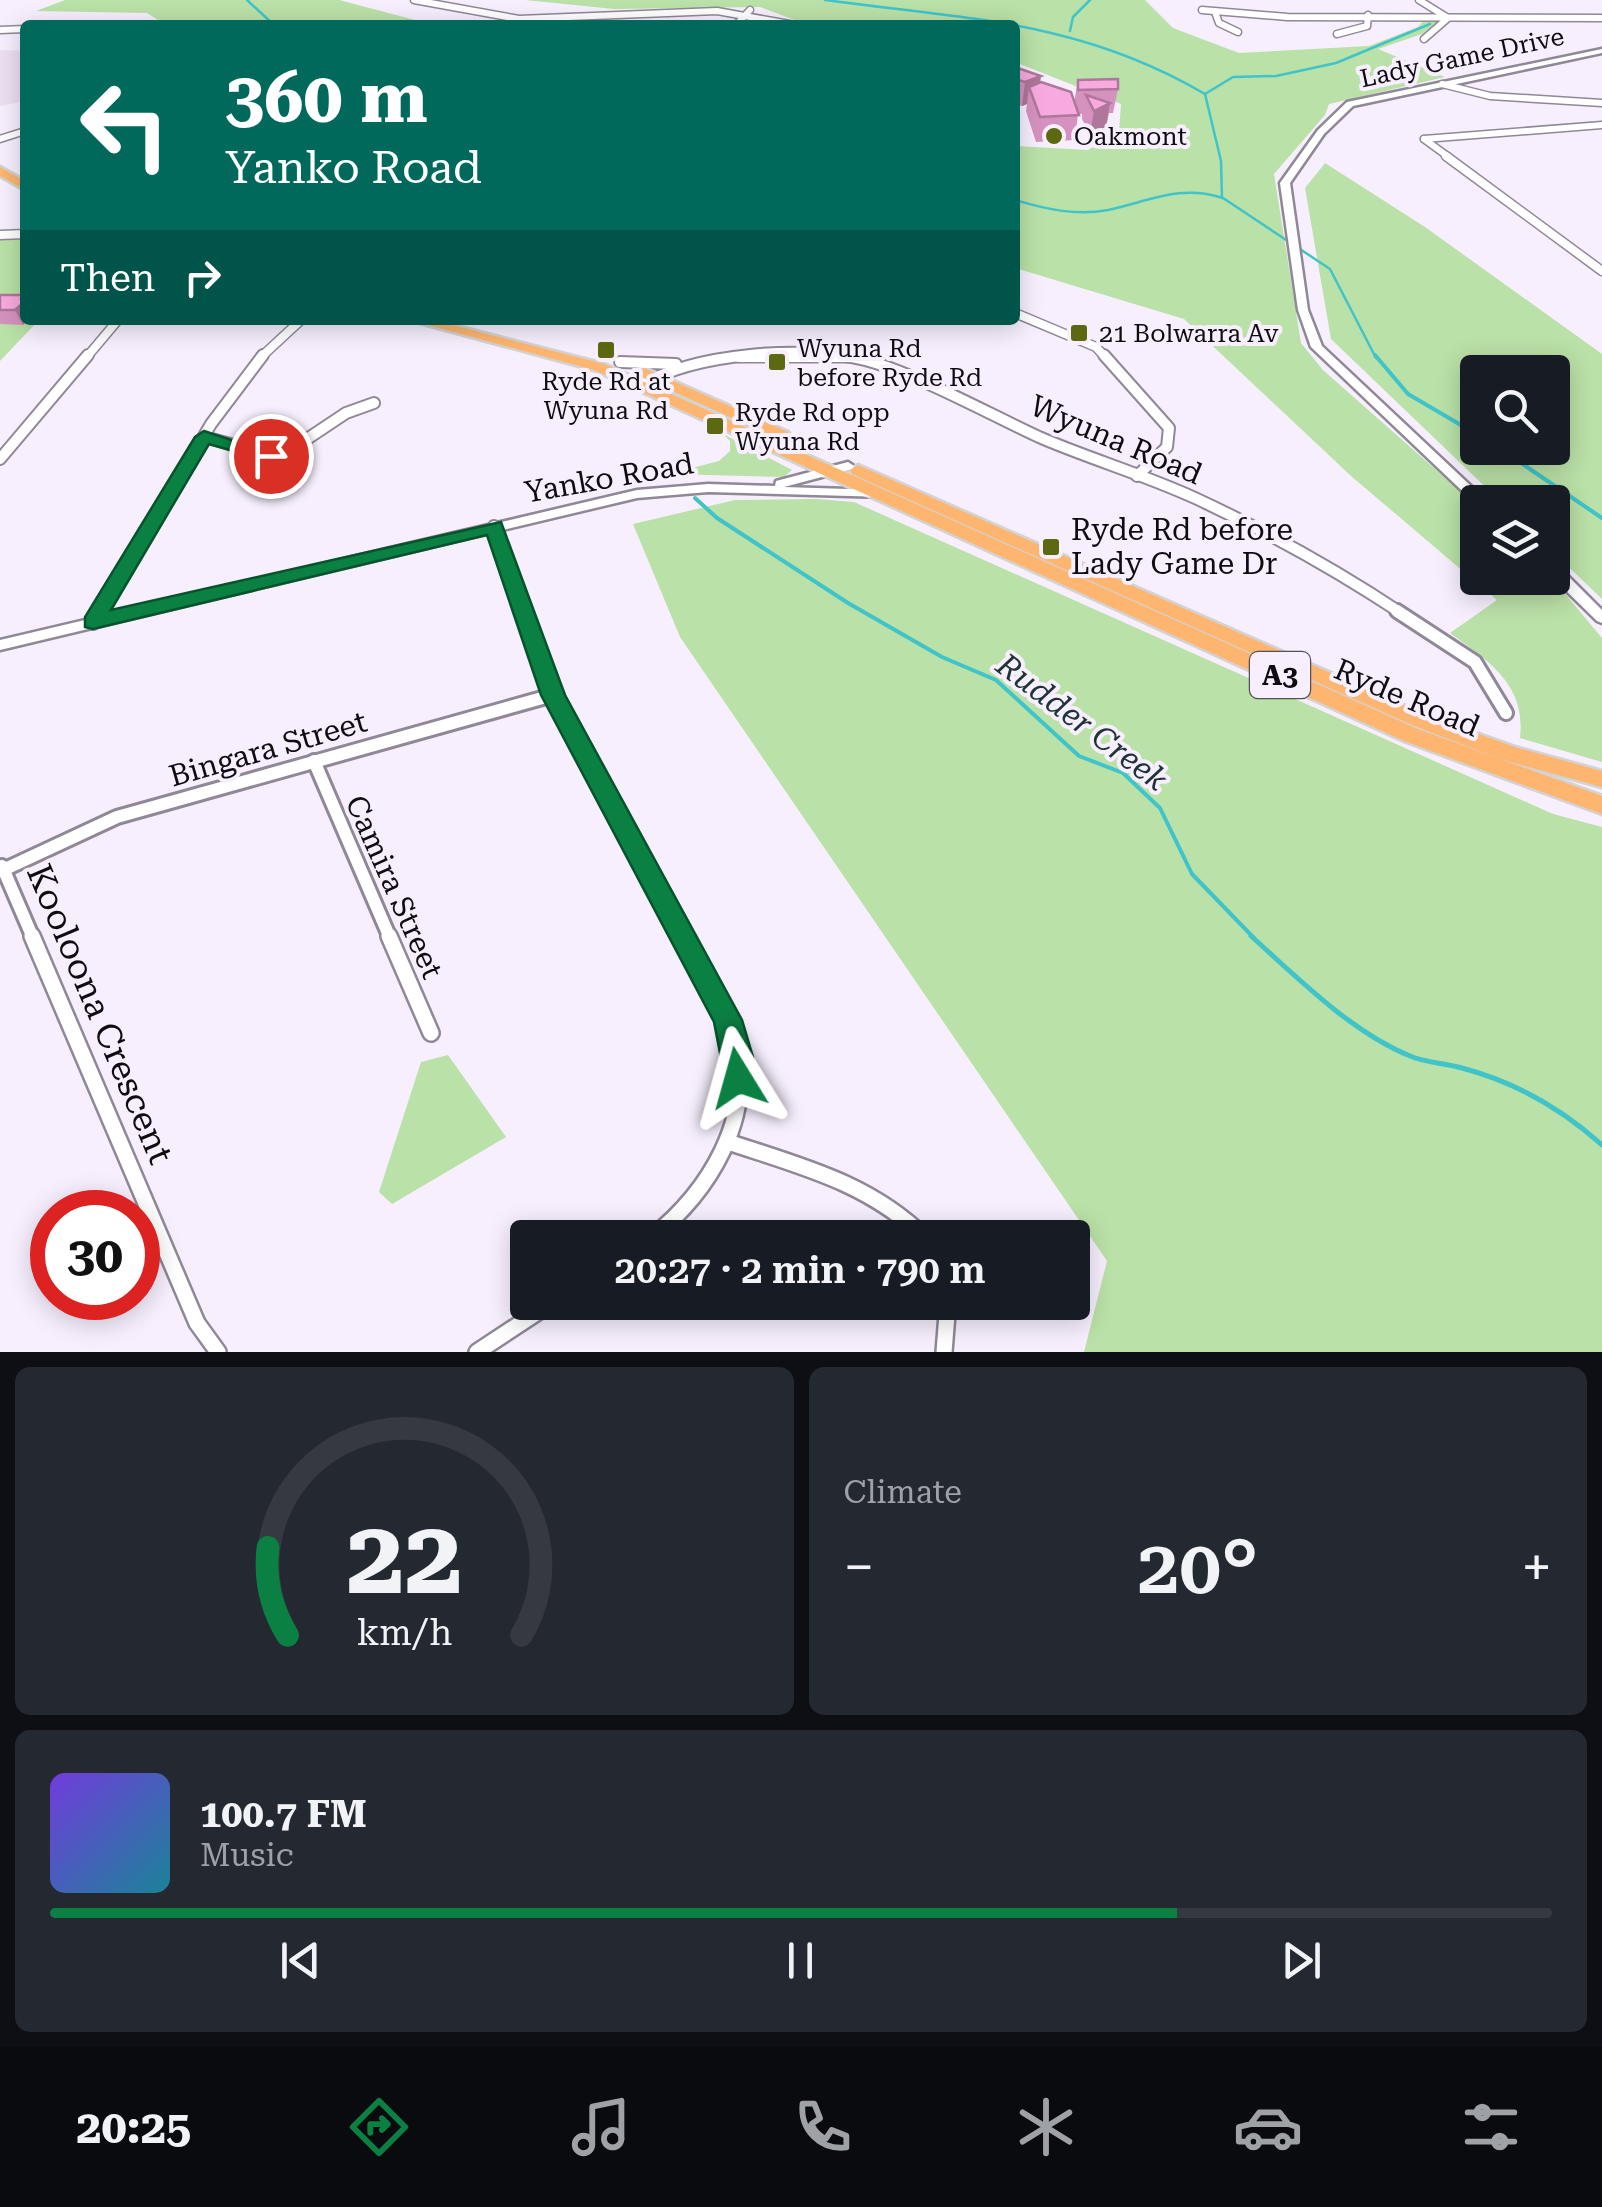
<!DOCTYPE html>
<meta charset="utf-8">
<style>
body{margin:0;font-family:"Roboto Serif",serif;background:#242831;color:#f1f3f6;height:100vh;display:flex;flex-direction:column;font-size:38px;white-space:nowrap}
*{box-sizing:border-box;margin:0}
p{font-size:32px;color:#9ea1a6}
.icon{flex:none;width:55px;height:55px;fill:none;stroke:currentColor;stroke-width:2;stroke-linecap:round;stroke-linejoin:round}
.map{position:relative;height:1352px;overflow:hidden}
.panel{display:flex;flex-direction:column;gap:15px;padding:15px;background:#0d0f14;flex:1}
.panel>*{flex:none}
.hud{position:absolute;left:20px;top:20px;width:1000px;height:305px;border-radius:10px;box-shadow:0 5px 25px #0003;background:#00695c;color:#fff;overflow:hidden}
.fabs{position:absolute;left:1460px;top:355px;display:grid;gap:20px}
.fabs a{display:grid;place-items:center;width:110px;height:110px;border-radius:10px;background:#171b24;box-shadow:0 5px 25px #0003;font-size:50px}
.speed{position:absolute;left:30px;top:1190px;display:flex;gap:20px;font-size:50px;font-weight:700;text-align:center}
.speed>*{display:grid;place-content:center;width:130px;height:130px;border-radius:50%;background:#171b24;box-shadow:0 5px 25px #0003;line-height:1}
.speed .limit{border:15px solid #d22;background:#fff;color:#111}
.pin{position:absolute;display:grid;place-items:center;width:85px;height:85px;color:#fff;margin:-42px;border:5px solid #fff;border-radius:50%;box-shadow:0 2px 10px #0007}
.me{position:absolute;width:110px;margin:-55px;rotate:352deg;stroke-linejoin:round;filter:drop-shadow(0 0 8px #0008)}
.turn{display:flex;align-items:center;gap:35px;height:210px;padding:0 40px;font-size:45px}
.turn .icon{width:130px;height:130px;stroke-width:2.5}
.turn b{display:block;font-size:70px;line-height:85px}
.then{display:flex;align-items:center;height:95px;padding:0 40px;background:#0003;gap:20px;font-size:38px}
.big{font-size:75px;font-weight:600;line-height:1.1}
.panel .card{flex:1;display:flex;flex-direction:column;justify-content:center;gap:15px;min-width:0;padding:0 35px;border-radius:15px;background:#242831}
.panel .dial{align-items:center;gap:0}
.dial svg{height:260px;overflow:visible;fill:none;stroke:#363941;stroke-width:7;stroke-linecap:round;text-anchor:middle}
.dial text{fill:#f1f3f6;stroke:none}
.song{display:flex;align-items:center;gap:30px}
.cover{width:120px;height:120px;border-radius:15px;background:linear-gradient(135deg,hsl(260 70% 55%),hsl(190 70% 35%))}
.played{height:10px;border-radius:5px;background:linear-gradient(90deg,#0b8043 75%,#363941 75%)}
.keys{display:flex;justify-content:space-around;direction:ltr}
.heat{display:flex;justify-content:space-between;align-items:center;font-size:55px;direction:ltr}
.panel .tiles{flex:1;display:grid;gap:15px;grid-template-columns:1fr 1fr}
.card:last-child{grid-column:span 2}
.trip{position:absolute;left:510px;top:1220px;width:580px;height:100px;border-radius:10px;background:#171b24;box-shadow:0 5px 25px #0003;font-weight:600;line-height:100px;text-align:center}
.tabs{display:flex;height:160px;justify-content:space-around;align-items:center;background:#090b0e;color:#9ea1a6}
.tabs .icon{width:70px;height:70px}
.tabs .current{color:#0b8043}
.tabs b{font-size:45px;color:#f1f3f6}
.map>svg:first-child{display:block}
.education{fill:#ecdff2}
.green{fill:#bae1a7;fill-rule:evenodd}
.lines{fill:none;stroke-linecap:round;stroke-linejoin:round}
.stream-far2{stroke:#40c4ca;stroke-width:2.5}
.stream-far1{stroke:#40c4ca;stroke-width:4}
.stream{stroke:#40c4ca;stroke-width:5}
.street-far4-casing{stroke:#908797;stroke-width:9}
.street-far3-casing{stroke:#908797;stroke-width:11}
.street-far2-casing{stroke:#908797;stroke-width:14}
.street-far1-casing{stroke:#908797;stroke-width:18}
.street-casing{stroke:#908797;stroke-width:20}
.secondary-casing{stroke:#908797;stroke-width:5}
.highway-casing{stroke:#d4d3d4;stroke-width:5}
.street-far4{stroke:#fff;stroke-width:6}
.street-far3{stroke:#fff;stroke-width:8}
.street-far2{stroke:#fff;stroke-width:10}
.street-far1{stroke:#fff;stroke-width:12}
.street{stroke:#fff;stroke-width:15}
.secondary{fill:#fff;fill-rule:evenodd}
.highway{fill:#fdb570;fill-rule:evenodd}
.wall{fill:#d592bf}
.shaded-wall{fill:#ae779b}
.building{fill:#f8aade;stroke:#ae779b;stroke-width:2.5}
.route{fill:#0b8043;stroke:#07532c;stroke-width:2.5}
.poi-dot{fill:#5d6910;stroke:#f7effe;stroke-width:4}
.labels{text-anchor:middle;stroke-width:8;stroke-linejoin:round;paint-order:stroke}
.far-street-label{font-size:25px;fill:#0f0c11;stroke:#f7effe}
.far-poi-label{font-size:25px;fill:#0f0c11;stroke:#f7effe;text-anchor:start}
.shield{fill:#f7effe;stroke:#555058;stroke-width:2.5}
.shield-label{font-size:28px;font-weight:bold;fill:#0f0c11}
.street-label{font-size:30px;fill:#0f0c11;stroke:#f7effe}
.poi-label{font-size:30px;fill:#0f0c11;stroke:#f7effe;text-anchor:start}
.water-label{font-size:32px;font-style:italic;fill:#1d3334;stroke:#f7effe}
.near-street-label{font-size:35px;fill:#0f0c11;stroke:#f7effe}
</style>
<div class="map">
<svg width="1602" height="1352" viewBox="0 0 1602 1352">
<rect width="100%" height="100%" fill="#f7effe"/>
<polygon class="education" points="0,50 25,51 25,101 0,106"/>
<g class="green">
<polygon points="65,0 339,0 434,25 166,25 147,13 36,11"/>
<path d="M 525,0 L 1145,0 L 1173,28 L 1239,53 L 1369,46 L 1418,27 L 1426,18 L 1439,21 L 1422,34 L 1378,49 L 1445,77 L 1329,104 L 1325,115 L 1274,174 L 1301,343 L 1323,370 L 1477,506 L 1478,578 L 1552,578 L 1602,638 L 1602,762 L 1520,738 C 1526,685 1490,662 1450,633 L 1497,600 L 1351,476 L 1184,319 L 1015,268 L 1015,146 L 1088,150 L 1119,132 L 1121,104 L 1015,62 L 1015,25 L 808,25 L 760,7 L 614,9 Z"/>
<path d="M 1325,163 L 1425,227 L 1602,354 L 1602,599 L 1553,552 L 1552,502 L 1501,502 L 1331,339 L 1305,188 ZM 1478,372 L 1552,372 L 1552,448 L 1478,448 Z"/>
<polygon points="25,239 25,320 39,320 0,361 0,240"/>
<polygon points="723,434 792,470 784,477 669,474 719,461 730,451 730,441"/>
<polygon points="816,499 854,502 1553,814 1602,827 1602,1352 1084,1352 1107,1261 680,637 633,524 735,500"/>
<polygon points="448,1055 506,1137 392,1204 379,1192 421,1062"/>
</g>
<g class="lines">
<g class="stream-far2">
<polyline points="247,0 274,25"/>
<path d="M 825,0 C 965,19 1079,20 1205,94 L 1221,161 L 1222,198"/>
<polyline points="1070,31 1073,17 1090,0"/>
<polyline points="1205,94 1233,77 1276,76 1336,63 1430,24"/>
<path d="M 1015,200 C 1045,209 1076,216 1108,210 C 1150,201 1180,184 1223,198 L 1330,269 L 1376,358"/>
</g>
<g class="stream-far1">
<polyline points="1375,355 1408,394 1478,435"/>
<polyline points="1499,448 1602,518"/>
<polyline points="695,498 717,518 848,603 942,657 996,680 1079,756 1123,773 1160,808 1192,874 1254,938"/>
</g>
<path class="stream" d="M 1251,936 C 1298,978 1351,1032 1410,1056 C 1426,1063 1446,1063 1462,1068 C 1515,1082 1562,1109 1602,1145"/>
<g class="street-far4-casing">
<g id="street-far4">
<polyline points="414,0 519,19 717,11 795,25"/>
<polyline points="1419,0 1448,18 1424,39"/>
<polyline points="1202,10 1287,17 1602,18"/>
<polyline points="1215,12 1219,23 1238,32"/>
<polyline points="736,25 750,10"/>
<polyline points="0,30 25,29"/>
<polyline points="1337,34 1367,26 1368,15"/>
<polyline points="1442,84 1490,96 1602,103"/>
<polyline points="0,139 25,131"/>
<polyline points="1424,139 1450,158"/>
<polyline points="1424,139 1602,125"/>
</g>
</g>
<g class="street-far3-casing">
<g id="street-far3">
<polyline points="1446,156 1602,271"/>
<polyline points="0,235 25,234"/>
<polyline points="1015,313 1096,347 1106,358"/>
<polyline points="86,358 118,320"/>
<polyline points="260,358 301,320"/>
<polyline points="739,358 850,358"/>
</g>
</g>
<g class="street-far2-casing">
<g id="street-far2">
<polyline points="1104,355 1169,428 1167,447 1137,476"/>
<polyline points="620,362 676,364"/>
<path d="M 642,385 C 695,353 804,345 865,360 C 915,373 989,414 1039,437 C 1090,459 1145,475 1195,498 C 1266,531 1336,570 1401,613"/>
<polyline points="204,437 280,457 346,413 374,403"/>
<polyline points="0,459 88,355"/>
<polyline points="494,526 522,613"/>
<polyline points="99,613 211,424 263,355"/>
</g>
</g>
<g class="street-far1-casing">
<g id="street-far1">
<polyline points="522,611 570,728 685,938"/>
<polyline points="1397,611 1475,662 1506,713"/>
<polyline points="93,622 101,611"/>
<polyline points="314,761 390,938"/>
<polyline points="2,866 33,938"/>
<polyline points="3,870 117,817 553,695"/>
</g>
</g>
<g class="street-casing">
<g id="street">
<polyline points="32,936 197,1323 218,1352"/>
<polyline points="389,936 431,1033"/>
<path d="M 728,1142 C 800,1166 870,1183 925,1238"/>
<path d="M 651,1238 C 709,1192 755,1118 735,1041 C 725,1003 703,970 684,936"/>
<polyline points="477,1352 553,1302"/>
<polyline points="944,1352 948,1302"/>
</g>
</g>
<g class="secondary-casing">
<g id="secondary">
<polygon points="1602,49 1602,53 1353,106 1324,134 1290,183 1308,310 1322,346 1488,502 1478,502 1477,505 1311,347 1298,310 1280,183 1318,130 1347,102"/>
<polygon points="848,462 854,466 852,469 784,487 880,490 886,494 885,497 708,492 637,498 0,650 0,640 637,490 708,484 775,486 776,481"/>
<polygon points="1552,564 1557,565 1602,610 1602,623 1597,621 1552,577"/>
</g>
</g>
<g class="highway-casing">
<g id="highway">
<polygon points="0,167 25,181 25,190 0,176"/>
<polygon points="409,320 433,320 604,364 1418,729 1602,796 1602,814 1404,741 594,370"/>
<polygon points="644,368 788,432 790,435 782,440 776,438 639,376 639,370"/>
<polygon points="858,465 1426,715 1515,747 1602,771 1602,787 1503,760 1412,725 852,474 850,470"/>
</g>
</g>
<use href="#street-far4" class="street-far4"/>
<use href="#street-far3" class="street-far3"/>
<use href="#street-far2" class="street-far2"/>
<use href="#street-far1" class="street-far1"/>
<use href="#street" class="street"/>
<use href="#secondary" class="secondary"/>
<use href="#highway" class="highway"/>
</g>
<g class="wall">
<polygon points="1015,67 1074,103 1078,80 1118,89 1113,113 1109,113 1106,127 1090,135 1082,119 1082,114 1078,114 1075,140 1036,142 1026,111 1027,104 1022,106 1015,104"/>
<polygon points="0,295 25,320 27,320 23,325 0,324"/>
</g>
<g class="shaded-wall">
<polygon points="1041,76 1038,99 1029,87 1027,104 1022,106 1025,82"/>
<polygon points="1110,103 1106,127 1090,135 1094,111"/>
<polygon points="25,295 25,320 27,320 23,325 15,310"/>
</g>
<g class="building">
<polygon points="1015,67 1041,76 1025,82 1015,79"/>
<polygon points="1118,79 1118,89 1078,90 1078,80"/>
<polygon points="1041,82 1071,92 1079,115 1040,117 1029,87"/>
<polygon points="1086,95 1110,103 1094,111"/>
<polygon points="0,295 25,295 22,298 25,298 25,301 15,310 0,310"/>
</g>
<polygon class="route" points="204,431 280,456 271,462 209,444 111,610 501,522 565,695 742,1020 753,1057 748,1089 738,1093 727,1089 714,1022 541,695 487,535 93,629 85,627 85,617 195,437"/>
<g class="poi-dot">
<circle cx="1054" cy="136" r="10"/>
<rect x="1069" y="323" width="20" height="20" rx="5"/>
<rect x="596" y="340" width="20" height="20" rx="5"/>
<rect x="767" y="352" width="20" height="20" rx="5"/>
<rect x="705" y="416" width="20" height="20" rx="5"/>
<rect x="1041" y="537" width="20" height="20" rx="5"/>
</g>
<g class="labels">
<g class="far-street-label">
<text transform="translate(1462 57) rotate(-12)" y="9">Lady Game Drive</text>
</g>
<g class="far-poi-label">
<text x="1074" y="145">Oakmont</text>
<text x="1099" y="342">21 Bolwarra Av</text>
<text x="797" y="357">Wyuna Rd<tspan x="797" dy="29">before Ryde Rd</tspan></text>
<text x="606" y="390" text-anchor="middle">Ryde Rd at<tspan x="606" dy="29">Wyuna Rd</tspan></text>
<text x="735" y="421">Ryde Rd opp<tspan x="735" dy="29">Wyuna Rd</tspan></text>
</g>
<rect class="shield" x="1250" y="652" width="60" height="46" rx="8"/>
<g class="shield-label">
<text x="1280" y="685">A3</text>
</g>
<g class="street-label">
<text transform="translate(1116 440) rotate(23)" y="10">Wyuna Road</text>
<text transform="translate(609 478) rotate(-10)" y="10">Yanko Road</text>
<text transform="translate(1407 698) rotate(23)" y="10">Ryde Road</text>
<text transform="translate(268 749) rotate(-16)" y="10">Bingara Street</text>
<text transform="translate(394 887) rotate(66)" y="10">Camira Street</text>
</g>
<g class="poi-label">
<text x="1071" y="540">Ryde Rd before<tspan x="1071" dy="34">Lady Game Dr</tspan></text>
</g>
<g class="water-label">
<text transform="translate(1082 722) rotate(37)" y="11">Rudder Creek</text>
</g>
<g class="near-street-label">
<text transform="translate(100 1014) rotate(67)" y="12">Kooloona Crescent</text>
</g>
</g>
</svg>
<div class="fabs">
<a><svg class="icon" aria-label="search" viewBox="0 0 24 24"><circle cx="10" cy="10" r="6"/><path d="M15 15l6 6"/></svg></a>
<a><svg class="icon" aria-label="layers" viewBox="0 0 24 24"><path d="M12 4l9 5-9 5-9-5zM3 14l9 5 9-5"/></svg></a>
</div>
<div class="speed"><div class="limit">30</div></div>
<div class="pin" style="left:271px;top:456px;background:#d93025"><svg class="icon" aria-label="arrive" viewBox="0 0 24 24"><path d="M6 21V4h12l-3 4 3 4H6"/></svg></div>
<svg class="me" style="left:738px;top:1078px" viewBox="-20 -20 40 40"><path d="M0-17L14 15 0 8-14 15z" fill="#0b8043" stroke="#fff" stroke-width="4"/></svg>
<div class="trip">20:27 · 2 min · 790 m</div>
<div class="hud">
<div class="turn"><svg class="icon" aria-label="left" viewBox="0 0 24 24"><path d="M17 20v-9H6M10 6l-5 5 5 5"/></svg><div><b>360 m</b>Yanko Road</div></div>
<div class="then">Then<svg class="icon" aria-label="right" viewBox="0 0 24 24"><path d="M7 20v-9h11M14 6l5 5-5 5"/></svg></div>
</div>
</div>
<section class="panel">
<div class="tiles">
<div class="card dial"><svg viewBox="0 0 100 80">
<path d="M14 69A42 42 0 1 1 86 69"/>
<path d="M14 69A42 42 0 0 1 8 42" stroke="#0b8043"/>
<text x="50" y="56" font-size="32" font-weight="700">22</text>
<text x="50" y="72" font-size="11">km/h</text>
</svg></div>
<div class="card"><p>Climate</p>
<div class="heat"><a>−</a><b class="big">20°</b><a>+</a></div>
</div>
<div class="card">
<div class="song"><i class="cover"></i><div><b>100.7 FM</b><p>Music</p></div></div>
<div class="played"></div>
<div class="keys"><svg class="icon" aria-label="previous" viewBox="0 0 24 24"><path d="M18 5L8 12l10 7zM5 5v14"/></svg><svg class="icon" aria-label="pause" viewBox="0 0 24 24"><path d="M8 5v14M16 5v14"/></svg><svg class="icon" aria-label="next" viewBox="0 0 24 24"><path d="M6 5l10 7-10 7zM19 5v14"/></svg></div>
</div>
</div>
</section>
<nav class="tabs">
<b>20:25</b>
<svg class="icon current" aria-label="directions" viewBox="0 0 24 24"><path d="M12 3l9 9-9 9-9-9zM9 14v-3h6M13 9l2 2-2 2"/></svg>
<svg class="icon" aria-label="music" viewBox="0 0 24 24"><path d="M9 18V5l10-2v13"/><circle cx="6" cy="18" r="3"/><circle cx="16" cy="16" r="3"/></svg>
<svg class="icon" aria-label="phone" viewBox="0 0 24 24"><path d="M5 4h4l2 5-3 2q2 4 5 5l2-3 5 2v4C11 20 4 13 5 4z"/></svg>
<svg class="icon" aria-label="climate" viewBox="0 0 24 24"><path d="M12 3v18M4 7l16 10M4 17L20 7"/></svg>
<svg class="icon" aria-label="car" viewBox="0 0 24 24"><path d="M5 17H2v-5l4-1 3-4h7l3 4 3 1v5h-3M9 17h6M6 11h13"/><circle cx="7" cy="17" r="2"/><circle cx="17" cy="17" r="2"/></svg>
<svg class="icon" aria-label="filters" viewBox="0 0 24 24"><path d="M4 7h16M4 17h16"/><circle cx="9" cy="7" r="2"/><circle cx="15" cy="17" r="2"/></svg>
</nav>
